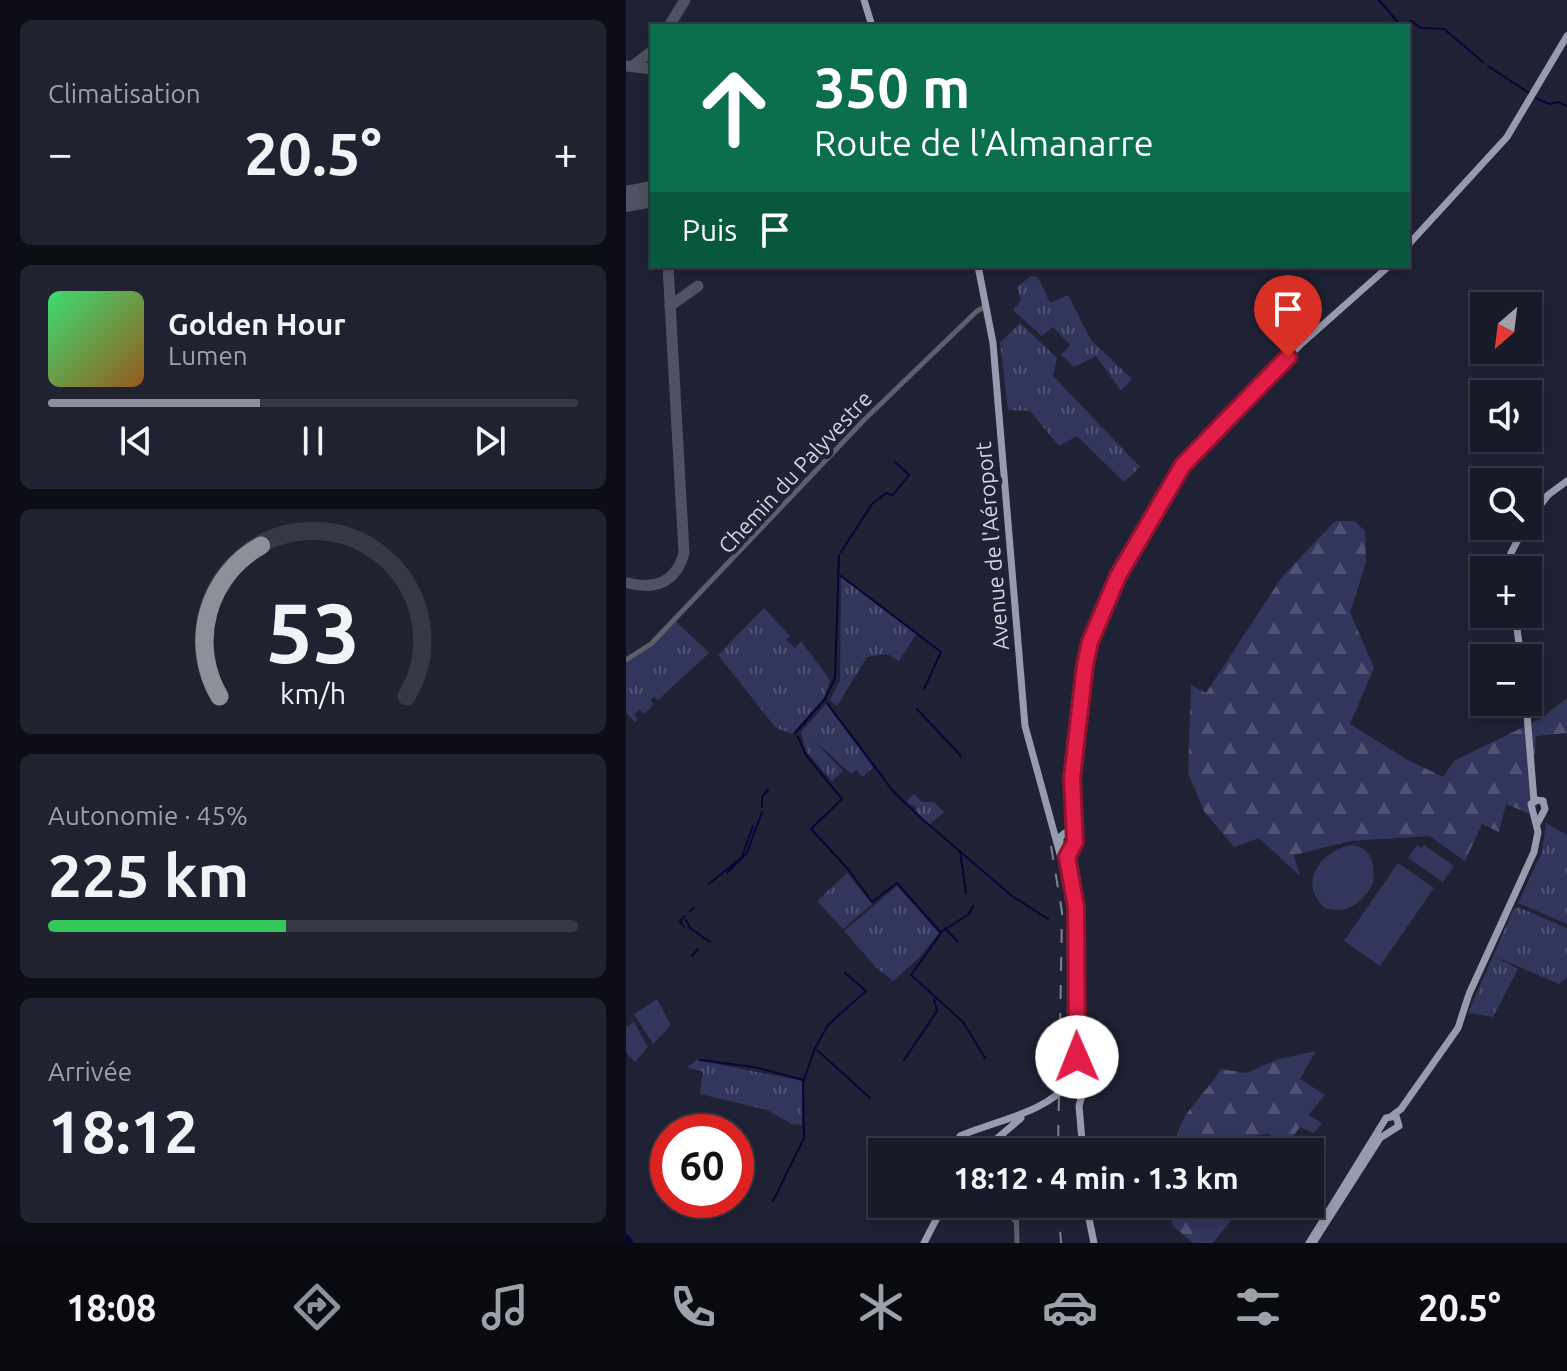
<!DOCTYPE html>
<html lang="fr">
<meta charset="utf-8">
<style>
body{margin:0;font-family:Ubuntu,sans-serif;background:#20232f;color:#f1f3f6;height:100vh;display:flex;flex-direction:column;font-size:30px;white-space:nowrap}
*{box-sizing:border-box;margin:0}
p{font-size:26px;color:#9ea1a7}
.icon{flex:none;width:44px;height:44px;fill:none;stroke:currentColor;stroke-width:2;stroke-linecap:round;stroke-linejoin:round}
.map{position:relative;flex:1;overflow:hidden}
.side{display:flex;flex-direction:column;gap:20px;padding:20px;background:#0d0e15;width:626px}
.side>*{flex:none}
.guide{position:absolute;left:24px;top:24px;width:760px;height:244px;border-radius:0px;box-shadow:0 4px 12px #0003,0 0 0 2px #363844;background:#0b6e4f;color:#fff;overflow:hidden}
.needle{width:52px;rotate:208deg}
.buttons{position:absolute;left:844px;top:292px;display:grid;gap:16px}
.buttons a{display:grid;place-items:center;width:72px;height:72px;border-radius:0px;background:#171a27;box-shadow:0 4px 12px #0003,0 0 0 2px #363844;font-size:40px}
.speed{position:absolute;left:24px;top:1114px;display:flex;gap:16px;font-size:40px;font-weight:700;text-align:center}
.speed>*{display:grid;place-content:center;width:104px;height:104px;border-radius:50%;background:#171a27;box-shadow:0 4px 12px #0003,0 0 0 2px #363844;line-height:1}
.speed .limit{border:12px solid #d22;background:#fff;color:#111}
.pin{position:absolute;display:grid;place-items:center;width:68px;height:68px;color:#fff;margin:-82px -34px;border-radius:50% 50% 50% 0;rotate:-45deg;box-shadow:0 0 8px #0007}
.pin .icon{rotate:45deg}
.me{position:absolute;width:88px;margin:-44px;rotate:359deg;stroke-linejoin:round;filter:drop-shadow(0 0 6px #0008)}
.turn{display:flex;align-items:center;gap:28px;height:168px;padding:0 32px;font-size:36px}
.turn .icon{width:104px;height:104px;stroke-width:2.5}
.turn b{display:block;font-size:56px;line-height:68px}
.then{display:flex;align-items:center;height:76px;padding:0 32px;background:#0003;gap:16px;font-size:30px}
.big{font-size:60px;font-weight:600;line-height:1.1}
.side .card{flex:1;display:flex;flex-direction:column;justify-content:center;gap:12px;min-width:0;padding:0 28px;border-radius:12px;background:#20232f}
.side .dial{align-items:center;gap:0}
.dial svg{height:208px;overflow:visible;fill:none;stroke:#363844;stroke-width:7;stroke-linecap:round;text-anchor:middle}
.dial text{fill:#f1f3f6;stroke:none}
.song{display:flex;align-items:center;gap:24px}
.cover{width:96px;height:96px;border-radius:12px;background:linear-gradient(135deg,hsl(140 70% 55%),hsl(30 70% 35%))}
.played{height:8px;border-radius:4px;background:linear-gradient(90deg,#8c9099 40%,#363844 40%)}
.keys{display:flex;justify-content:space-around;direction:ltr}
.heat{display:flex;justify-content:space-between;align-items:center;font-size:44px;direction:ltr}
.charge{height:12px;border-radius:6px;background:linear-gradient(90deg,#34c759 45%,#363844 0)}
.trip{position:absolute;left:242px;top:1138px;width:456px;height:80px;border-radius:0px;background:#171a27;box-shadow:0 4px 12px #0003,0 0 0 2px #363844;font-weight:600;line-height:80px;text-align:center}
.dock{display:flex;height:128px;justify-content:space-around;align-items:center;background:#090a10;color:#9ea1a7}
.dock .icon{width:56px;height:56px}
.dock .current{color:#8c9099}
.dock b{font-size:36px;color:#f1f3f6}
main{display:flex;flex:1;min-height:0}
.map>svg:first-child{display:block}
.grass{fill:url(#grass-tufts)}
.forest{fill:url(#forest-firs)}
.garden{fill:#31365c}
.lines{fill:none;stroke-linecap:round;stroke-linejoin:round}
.stream{stroke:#0a033a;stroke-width:2}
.river{stroke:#0a033a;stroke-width:7}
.taxiway{stroke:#4e5262;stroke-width:11}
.runway{stroke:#4e5262;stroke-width:26}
.minor{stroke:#5d5f69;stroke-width:5}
.major{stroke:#979baf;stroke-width:7}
.rail{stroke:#7e8190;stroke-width:2;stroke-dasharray:14 14;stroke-linecap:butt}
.route-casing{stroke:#92132f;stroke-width:20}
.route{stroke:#e11d48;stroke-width:14}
.labels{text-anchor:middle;stroke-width:8;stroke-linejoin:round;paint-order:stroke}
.street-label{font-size:22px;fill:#d1d3e0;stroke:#1f2234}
</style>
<main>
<section class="side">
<div class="card"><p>Climatisation</p>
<div class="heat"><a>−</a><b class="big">20.5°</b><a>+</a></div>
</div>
<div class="card">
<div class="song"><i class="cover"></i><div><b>Golden Hour</b><p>Lumen</p></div></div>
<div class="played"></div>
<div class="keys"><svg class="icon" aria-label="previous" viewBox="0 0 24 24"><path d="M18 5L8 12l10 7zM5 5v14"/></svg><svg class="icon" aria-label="pause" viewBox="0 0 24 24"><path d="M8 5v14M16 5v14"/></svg><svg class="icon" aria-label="next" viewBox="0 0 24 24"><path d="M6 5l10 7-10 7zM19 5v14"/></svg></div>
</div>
<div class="card dial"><svg viewBox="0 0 100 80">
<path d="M14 69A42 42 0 1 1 86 69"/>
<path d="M14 69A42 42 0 0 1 30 11" stroke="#8c9099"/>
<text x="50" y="56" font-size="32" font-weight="700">53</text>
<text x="50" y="72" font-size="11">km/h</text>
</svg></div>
<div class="card"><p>Autonomie · 45%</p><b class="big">225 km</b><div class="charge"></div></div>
<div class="card"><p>Arrivée</p><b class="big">18:12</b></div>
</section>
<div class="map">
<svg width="941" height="1243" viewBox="0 0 941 1243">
<defs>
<pattern id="grass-tufts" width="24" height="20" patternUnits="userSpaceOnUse" patternTransform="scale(2)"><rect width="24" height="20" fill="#31365c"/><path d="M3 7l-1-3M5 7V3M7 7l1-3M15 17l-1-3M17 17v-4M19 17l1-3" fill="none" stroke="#4e5273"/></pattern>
<pattern id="forest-firs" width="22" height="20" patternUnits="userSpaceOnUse" patternTransform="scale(2)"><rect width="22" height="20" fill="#31365c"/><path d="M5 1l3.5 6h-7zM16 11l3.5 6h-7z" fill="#4e5273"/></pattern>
</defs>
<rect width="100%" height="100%" fill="#1f2234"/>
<g class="grass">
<polygon points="405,276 412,277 424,303 442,295 465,340 506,379 495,391 470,356 448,367 435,355 444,345 427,327 416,336 387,310 395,300 391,287"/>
<polygon points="394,323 431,358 427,376 514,467 498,482 451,436 433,446 404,411 382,410 374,343"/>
<polygon points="215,576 290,634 273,661 261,654 241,657 211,706 204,700 214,681"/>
<polygon points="138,608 164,636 160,640 169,648 175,641 204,680 198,698 166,734 150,728 92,655"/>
<polygon points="50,621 83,653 32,700 28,697 24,700 28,704 18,714 13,710 8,715 12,719 9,722 0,713 0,663 26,646"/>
<polygon points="200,704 247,767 237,777 230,770 225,774 187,739 217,771 206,781 180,751 175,732"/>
<polygon points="288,794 296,802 308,802 318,812 303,825 289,811 290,807 280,802"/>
<polygon points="920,823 941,835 941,924 892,903 916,852"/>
<polygon points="221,873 246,904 217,929 191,901"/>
<polygon points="271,886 313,933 293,958 267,981 250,967 218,931"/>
<polygon points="892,907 941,928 941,977 933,984 868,956 892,969 867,1017 842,1013 888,908"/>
<polygon points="71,1060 176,1081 176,1125 166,1124 141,1110 74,1094 77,1072 61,1067"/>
</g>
<g class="forest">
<polygon points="709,521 728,521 739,531 740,563 724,612 748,668 724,724 780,759 817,777 828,761 916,718 941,698 941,733 910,736 904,814 880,804 873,832 856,824 839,861 803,836 724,841 668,855 674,876 633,838 608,847 578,811 562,773 565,685 580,693 656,577"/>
<path d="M 690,1051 L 674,1079 L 699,1095 L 682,1115 L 696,1123 L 688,1133 L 674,1127 L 660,1146 L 643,1134 L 625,1136 L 622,1152 L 548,1152 C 551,1112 576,1100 595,1069 L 620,1073 L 653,1059 Z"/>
<polygon points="539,1204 618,1204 587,1243 567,1243 547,1226"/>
</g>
<g class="garden">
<path d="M 726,845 C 747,848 749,867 747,883 C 738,902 721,915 699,908 C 670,882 696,850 726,845 Z"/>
<polygon points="791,845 795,848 798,845 828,866 817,882 782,858"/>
<polygon points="772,863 808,888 754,966 718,941"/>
<polygon points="31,999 45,1025 27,1044 8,1014"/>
<polygon points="8,1022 22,1047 9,1062 0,1052 0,1027"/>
</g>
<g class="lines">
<g class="stream">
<polyline points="753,0 775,26"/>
<polyline points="780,26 785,21 795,28 818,29 857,62"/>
<polyline points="862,66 903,93"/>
<polyline points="910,98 923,104 932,102 941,106"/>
<polyline points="215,552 246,504 260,493 267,495 283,475 269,462"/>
<polyline points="215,576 315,652 298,689"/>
<polyline points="201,703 267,791 295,818 386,896 422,919"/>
<polyline points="291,709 335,756"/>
<polyline points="169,733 199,699 209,678 213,555"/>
<polyline points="172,737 180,755 216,799 185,829 222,869 246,902 271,883 315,933 285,975 337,1022 359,1058"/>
<polyline points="136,807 136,797 142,790"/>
<polyline points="334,851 340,893"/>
<polyline points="101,873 121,853 136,812"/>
<polyline points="83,884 116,857 127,826"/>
<polyline points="64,911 68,908"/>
<polyline points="60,920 64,928 84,942"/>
<polyline points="58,927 54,921 59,916"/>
<polyline points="319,928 332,942"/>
<polyline points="315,932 343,914 347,906"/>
<polyline points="66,956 72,949"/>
<polyline points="191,1050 244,1098"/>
<polyline points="74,1060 128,1067 178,1080"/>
<polyline points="278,1060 311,1011 308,999"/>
<polyline points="147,1201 178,1138 177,1083 189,1048 202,1025 240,991 219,973"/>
</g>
<polyline class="river" points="0,1238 4,1243"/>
<g class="taxiway">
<polyline points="43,26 59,0"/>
<polyline points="8,65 26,51"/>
<polyline points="0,66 26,69"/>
<polyline points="44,306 72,286"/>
<path d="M 2,583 C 30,590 50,582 58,553 L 42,266"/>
</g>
<polyline class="runway" points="0,199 26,194"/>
<g class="minor">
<polyline points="0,660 25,644 239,419 351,311 360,306"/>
<polyline points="386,1204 388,1220"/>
<polyline points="390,1204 391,1243"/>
</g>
<g class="major">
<polyline points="238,0 246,26"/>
<polyline points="782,245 881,137 941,36"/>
<polyline points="352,266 367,343 399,726 440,876"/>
<polyline points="902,521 922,495 941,481"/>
<polyline points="882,570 885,553 899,526"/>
<polyline points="889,614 895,658"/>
<polyline points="900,702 908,801"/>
<polyline points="911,824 919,809 917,801"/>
<polyline points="449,840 446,778 459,665 468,632 498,563 569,451 674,345 763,266"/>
<polyline points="434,845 434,837 439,833"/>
<polyline points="442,848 450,918"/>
<polyline points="451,1002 452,1076 458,1088 453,1106 457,1152"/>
<polyline points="767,1115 775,1109 832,1028 843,994 908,852 912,832 905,804 911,800 917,801"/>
<polyline points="360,1148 395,1118"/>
<path d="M 328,1152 L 334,1136 C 367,1121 422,1113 444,1081 L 446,918 L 439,872"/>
<polyline points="460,1204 468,1243"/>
<polyline points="298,1243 318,1204"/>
<polyline points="683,1243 760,1118 770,1116 773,1126 754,1138 687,1243"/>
</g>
<g class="rail">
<polyline points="425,846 436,912 432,1152"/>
<polyline points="432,1204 435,1243"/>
</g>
</g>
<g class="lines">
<g class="route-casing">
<polyline id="route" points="451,1057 450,907 441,857 449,842 446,778 459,665 464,642 492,576 557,465 662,357"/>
</g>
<use href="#route" class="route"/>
</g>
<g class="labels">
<g class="street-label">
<text transform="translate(169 472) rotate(-47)" y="8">Chemin du Palyvestre</text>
<text transform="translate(366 546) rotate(-95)" y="8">Avenue de l'Aéroport</text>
</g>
</g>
</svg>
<div class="buttons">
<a><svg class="needle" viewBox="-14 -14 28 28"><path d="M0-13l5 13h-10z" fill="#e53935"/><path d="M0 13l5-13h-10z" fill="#9ea1a7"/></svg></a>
<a><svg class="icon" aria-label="sound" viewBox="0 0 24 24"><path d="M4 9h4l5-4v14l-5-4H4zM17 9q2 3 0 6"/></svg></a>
<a><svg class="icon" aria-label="search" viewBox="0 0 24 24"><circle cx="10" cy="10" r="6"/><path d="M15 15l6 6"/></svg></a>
<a>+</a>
<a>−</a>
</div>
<div class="speed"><div class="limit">60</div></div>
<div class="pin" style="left:662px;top:357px;background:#d93025"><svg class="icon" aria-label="arrive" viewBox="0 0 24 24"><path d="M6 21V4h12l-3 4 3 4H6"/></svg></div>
<svg class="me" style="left:451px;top:1057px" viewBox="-20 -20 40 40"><circle r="19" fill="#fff"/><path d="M0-13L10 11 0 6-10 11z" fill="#e11d48"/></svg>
<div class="trip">18:12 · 4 min · 1.3 km</div>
<div class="guide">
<div class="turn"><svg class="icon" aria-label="ahead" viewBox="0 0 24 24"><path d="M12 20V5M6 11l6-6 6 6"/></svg><div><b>350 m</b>Route de l'Almanarre</div></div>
<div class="then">Puis<svg class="icon" aria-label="arrive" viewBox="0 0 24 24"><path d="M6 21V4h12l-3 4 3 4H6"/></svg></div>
</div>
</div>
</main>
<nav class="dock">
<b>18:08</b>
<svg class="icon current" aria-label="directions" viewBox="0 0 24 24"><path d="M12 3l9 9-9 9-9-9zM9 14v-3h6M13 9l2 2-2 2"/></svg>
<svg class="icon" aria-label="music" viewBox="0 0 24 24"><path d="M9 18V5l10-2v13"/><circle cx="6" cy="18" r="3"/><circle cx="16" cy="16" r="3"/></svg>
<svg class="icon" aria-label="phone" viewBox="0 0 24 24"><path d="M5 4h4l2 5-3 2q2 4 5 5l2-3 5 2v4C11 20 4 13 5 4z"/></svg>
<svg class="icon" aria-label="climate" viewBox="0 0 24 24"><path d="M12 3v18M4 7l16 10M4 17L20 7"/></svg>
<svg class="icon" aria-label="car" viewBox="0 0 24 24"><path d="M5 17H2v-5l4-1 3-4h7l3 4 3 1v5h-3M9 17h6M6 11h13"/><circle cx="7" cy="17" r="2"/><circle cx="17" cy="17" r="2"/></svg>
<svg class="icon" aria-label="filters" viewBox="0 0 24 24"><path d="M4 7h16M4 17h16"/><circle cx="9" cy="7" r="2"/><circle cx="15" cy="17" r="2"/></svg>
<b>20.5°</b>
</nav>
